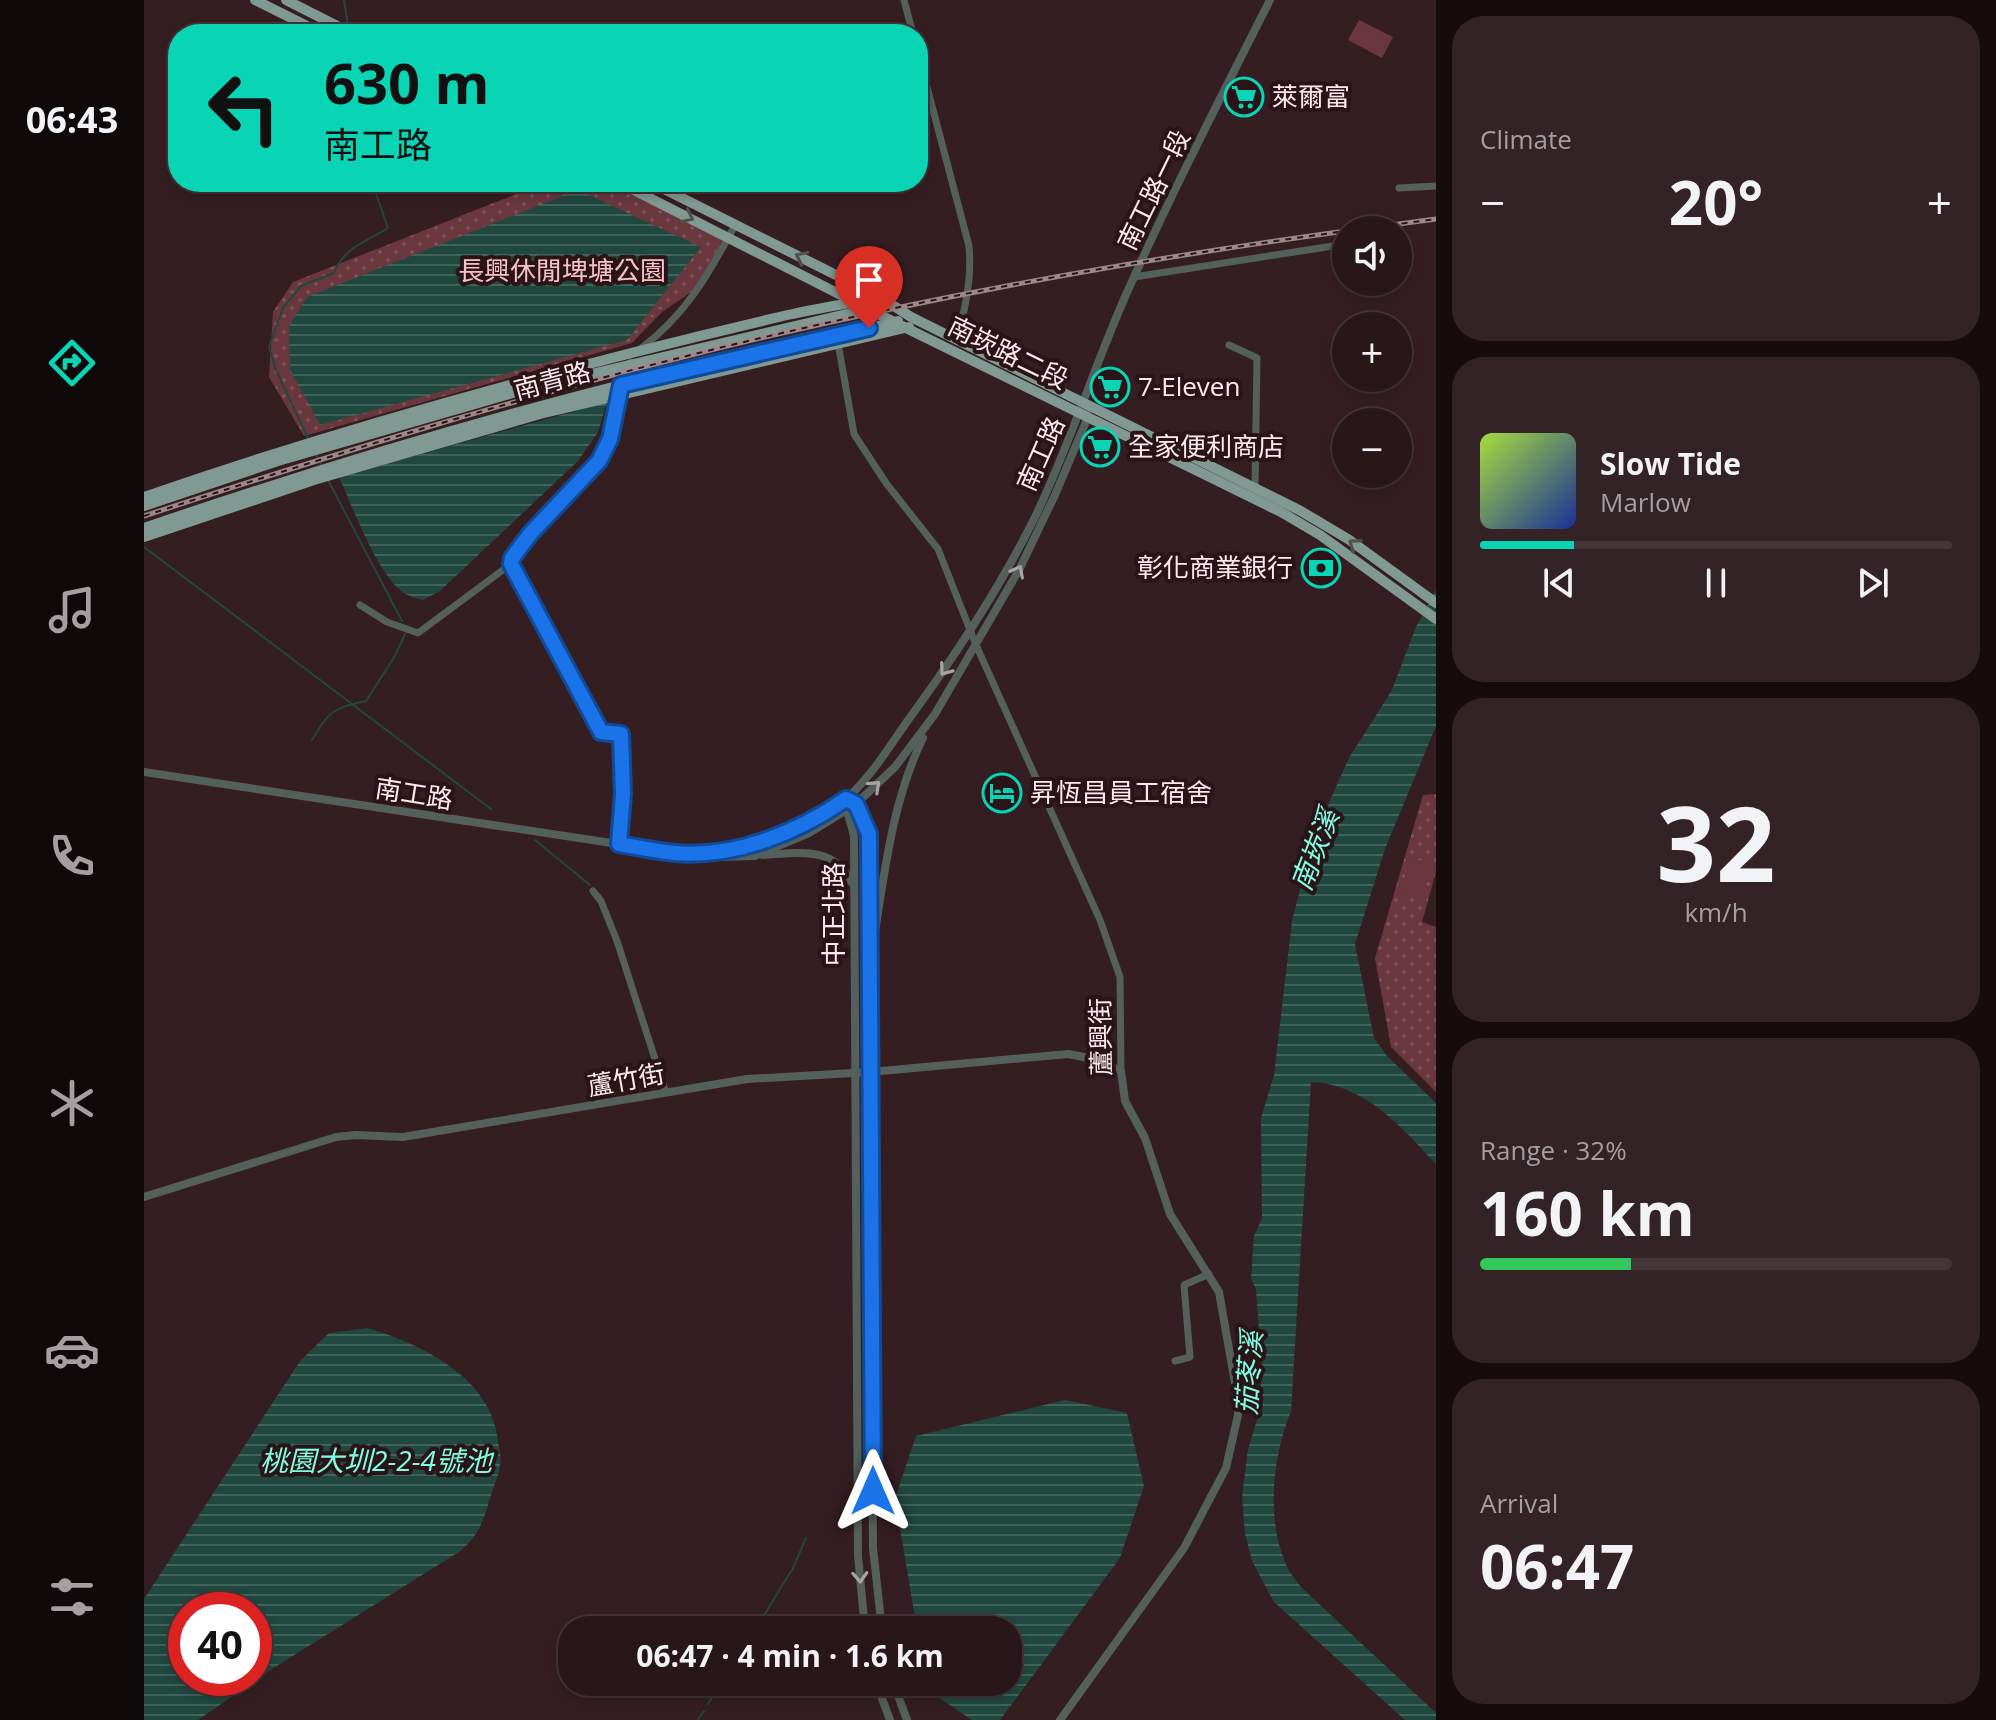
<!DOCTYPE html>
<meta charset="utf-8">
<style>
body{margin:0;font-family:"Open Sans","Noto Sans TC",sans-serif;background:#342326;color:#f1f3f6;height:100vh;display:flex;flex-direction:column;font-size:30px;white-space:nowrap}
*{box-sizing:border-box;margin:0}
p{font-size:26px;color:#a59fa2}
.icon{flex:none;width:44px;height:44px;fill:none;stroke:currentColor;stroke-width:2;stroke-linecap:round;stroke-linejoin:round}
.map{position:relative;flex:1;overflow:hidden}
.side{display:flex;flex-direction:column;gap:16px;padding:16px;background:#160c0e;width:560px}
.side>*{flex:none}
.banner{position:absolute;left:24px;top:24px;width:760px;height:168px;border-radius:32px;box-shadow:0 4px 12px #0003,0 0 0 2px #443538;background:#09d5b5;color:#111;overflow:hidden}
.fabs{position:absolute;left:1188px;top:216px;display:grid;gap:16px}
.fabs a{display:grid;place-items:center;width:80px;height:80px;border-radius:50%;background:#281619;box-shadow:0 4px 12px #0003,0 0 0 2px #443538;font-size:40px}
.speed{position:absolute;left:24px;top:1592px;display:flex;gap:16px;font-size:40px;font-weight:700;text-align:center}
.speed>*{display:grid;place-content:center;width:104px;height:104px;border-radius:50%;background:#281619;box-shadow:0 4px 12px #0003,0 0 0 2px #443538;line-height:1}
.speed .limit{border:12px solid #d22;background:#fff;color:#111}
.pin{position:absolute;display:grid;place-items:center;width:68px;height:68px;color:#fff;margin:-82px -34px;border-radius:50% 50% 50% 0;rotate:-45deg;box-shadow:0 0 8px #0007}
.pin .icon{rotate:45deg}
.me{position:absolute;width:88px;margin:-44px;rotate:0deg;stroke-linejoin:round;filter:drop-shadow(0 0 6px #0008)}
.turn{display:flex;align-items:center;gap:28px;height:168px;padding:0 24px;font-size:36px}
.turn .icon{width:104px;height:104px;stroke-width:2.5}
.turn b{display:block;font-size:56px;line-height:68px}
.big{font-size:60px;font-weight:700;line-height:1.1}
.side .tile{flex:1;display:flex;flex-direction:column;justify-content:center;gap:12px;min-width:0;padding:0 28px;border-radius:32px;background:#342326}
.side .dial{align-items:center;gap:0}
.dial b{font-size:104px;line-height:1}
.song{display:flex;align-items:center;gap:24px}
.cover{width:96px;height:96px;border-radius:12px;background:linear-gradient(135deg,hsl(80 70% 55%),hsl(230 70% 35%))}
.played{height:8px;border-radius:4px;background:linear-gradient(90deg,#09d5b5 20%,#443538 20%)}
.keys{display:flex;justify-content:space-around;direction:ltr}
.heat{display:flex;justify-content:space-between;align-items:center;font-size:44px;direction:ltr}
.charge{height:12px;border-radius:6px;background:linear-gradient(90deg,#34c759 32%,#443538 0)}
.trip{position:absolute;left:414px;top:1616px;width:464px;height:80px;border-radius:32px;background:#281619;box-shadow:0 4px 12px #0003,0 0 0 2px #443538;font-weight:700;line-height:80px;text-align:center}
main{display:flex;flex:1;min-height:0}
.dock{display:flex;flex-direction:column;width:144px;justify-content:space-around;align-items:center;background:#10090a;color:#a59fa2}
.dock .icon{width:56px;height:56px}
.dock .on{color:#09d5b5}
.dock b{font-size:36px;color:#f1f3f6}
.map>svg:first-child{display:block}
.park{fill:url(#park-dots)}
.pitch{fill:#6a373f}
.water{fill:url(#water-rules);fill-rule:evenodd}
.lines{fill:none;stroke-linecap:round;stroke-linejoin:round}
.stream{stroke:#20483f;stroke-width:2}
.minor{stroke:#53605c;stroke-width:7}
.tertiary{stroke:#53605c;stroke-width:8}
.primary{stroke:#809a93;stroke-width:10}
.rail-casing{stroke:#9c888b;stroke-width:5}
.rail{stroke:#2a1418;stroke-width:2;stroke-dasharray:6;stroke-linecap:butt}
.oneway{stroke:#51504f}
.oneway2{stroke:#a7a5a4}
.route-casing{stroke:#114b97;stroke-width:20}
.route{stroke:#1a73e8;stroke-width:14}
.labels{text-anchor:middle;stroke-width:8;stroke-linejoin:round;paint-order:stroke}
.poi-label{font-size:26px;fill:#fbeaec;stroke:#2a1418;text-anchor:start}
.street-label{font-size:26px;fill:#fbeaec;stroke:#2a1418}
.park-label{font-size:26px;fill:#f5c1c7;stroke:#2a1418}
.water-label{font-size:28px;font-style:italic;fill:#80fde1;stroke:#2a1418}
</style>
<main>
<nav class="dock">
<b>06:43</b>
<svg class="icon on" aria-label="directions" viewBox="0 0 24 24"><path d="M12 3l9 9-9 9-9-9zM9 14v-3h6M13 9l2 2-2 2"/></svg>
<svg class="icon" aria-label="music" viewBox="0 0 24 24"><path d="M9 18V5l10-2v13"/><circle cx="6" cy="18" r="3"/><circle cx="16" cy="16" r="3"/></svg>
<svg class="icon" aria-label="phone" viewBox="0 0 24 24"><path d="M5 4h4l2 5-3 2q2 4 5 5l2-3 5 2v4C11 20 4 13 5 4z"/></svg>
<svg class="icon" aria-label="climate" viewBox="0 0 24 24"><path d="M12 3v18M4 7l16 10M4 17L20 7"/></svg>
<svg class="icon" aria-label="car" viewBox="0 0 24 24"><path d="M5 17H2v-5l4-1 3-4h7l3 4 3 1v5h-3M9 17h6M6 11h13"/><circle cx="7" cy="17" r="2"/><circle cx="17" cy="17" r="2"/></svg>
<svg class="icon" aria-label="filters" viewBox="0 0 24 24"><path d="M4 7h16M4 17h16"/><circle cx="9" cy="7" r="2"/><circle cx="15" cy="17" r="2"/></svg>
</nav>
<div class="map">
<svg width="1292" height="1720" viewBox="0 0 1292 1720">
<defs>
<pattern id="park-dots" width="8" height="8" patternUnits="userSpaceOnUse" patternTransform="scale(2)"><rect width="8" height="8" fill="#6a373f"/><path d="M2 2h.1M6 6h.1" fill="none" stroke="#80545b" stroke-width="1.8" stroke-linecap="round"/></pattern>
<pattern id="water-rules" width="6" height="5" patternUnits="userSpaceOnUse" patternTransform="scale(2)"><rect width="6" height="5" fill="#20483f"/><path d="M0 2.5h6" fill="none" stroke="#41635b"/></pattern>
</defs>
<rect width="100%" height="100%" fill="#351e21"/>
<g class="park">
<polygon points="403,182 464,182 578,240 559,284 518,312 488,343 160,436 125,377 129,312 149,282"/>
<polygon points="1292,794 1292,872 1278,922 1292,927 1292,1092 1247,1047 1231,958 1279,795"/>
</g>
<g class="pitch">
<polygon points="1215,20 1249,37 1238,58 1204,40"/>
<polygon points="1266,858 1288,863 1278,900 1256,893"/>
</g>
<g class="water">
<polygon points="434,190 557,247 483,340 176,425 146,370 145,326 163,297"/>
<path d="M 463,402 L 454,432 L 434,461 L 296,591 L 279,600 C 272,598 262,596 256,590 C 231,568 209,508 195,477 Z"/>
<path d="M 1292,590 L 1292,726 L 1241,849 L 1211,944 L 1230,1038 L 1243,1056 L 1292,1103 L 1292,1164 C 1257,1127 1221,1084 1167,1082 L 1147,1411 C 1129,1456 1122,1516 1141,1562 C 1144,1572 1152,1580 1158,1588 L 1292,1713 L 1292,1720 L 1261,1720 L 1130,1602 L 1108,1561 L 1101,1534 L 1098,1497 L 1104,1449 L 1114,1417 L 1118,1370 L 1112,1290 L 1107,1278 L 1110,1236 L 1118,1218 L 1117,1118 L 1130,1075 L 1148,921 L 1161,870 L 1187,798 L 1205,758 L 1248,690 L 1272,627 Z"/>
<path d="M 223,1328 C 278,1344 348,1378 354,1441 C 355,1449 358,1458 356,1465 C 355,1475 350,1485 347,1495 C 340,1519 336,1535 315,1552 L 128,1669 L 54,1720 L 0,1720 L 0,1599 L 156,1361 L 185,1333 ZM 110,1610 L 110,1678 L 42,1678 L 42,1610 Z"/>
<polygon points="921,1400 983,1413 1000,1486 976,1558 856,1720 828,1720 782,1689 781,1682 864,1682 864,1630 773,1630 751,1498 772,1436"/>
</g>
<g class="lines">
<g class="stream">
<polyline points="200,0 204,25"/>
<path d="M 164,438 L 132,370 L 125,347 L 139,308 L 157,286 L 190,273 C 200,247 222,242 244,228 L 228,182"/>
<polyline points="172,455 177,464"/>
<polyline points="184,480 258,621"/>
<polyline points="0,547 347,809"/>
<path d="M 168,740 C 184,712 190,707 222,701 L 251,656 L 261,634"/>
<polyline points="391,840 446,885"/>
<polyline points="611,1630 649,1568 662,1538"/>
<polyline points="564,1704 578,1682"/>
<polyline points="554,1720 560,1711"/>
</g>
<g class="minor">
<polyline points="760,0 769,34"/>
<path d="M 774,53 L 825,246 C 828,279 822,309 812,339"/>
<polyline points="1255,188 1292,186"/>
<polyline points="990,277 1202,244"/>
<polyline points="694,343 710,434 742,483 794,549 832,645 956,920 976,977 977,1071"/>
<polyline points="1085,345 1113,358 1111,488"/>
<path d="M 496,349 C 541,316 565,274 591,225"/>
<polyline points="216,605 243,622 274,633 367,564"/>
<polyline points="475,844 479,794 477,734 457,732 367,564 368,558 386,534 455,461 466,439 477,385 487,362"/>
<polyline points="449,891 457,901 473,941 522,1093"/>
<polyline points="1031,1361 1046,1357 1040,1285 1065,1274"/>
</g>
<g class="tertiary">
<polyline points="0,772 533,853 575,857 611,856 665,833 712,804 751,767 791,714 875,570 911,495 944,417 941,403"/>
<path d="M 558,851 C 609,848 658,832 698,802 C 726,781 749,740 770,712 C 815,650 857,586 891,517 C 927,443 951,363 985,288 C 1029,190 1078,95 1126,0"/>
<path d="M 619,855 C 654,853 690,845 708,883"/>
<path d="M 728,950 C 740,879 747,803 779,738"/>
<polyline points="0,1197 192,1137 211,1135 259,1137 603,1079 726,1072 924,1054 955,1060 977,1071 981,1101 1001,1138 1026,1214 1075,1292 1094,1400 1094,1415 1082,1468 1040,1548 916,1720"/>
<path d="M 721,1630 L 714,1555 L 710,837 C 708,824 701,812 702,799 L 712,804 L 725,834 L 729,1548 L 738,1630"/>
<polyline points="732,1682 746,1720"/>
<polyline points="749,1682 763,1720"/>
</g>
<g class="primary">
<polyline points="111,0 179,34"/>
<polyline points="142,0 209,34"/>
<polyline points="474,182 762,328 1137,512 1176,535 1292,619"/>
<polyline points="506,182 736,297 767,317 1155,510 1204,539 1292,603"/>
<path d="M 0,497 C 208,425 421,367 635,317 C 669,309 703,304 736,297"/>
<polyline points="0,506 134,461 379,390 728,308"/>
<path d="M 0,528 C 161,473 323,424 488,382 C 576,360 665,343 754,321"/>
<polyline points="0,537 170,480 396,414 765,327"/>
</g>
<g class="rail-casing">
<g id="rail">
<polyline points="1210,230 1292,219"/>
<path d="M 0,516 C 175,459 352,404 531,359 C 751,303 976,262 1202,231"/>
</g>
</g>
<use href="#rail" class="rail"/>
</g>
<defs><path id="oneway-chevron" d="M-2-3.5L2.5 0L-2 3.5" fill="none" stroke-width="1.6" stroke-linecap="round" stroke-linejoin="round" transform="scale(2)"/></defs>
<g class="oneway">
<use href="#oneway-chevron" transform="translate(544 217) rotate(26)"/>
<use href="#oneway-chevron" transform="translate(657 257) rotate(-154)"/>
<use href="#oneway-chevron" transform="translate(1210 544) rotate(-145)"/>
</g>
<g class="oneway2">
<use href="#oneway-chevron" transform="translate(874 571) rotate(-62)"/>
<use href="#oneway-chevron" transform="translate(801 670) rotate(126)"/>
<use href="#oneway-chevron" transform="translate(731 786) rotate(-43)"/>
<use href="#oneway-chevron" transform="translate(716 1577) rotate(87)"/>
</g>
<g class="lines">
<g class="route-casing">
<path id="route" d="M 725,328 L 477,385 L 466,439 L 455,461 L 386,534 L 368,558 L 367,564 L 457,732 L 477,734 L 479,794 L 475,844 C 493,847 512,851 531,853 C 591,858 653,833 702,799 L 712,804 L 725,834 L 729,1491"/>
</g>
<use href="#route" class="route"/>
</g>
<defs>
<g id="supermarket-ring" transform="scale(2)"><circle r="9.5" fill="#2a1418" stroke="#09d5b5" stroke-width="1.5"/><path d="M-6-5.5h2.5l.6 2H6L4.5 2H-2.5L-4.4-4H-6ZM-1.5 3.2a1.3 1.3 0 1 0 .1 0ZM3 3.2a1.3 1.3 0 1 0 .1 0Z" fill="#09d5b5"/></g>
<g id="bank-ring" transform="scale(2)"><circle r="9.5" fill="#2a1418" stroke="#09d5b5" stroke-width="1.5"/><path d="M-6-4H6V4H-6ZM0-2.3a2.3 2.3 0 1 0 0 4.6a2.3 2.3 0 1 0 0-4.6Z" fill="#09d5b5"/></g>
<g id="hotel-ring" transform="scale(2)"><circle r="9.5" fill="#2a1418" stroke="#09d5b5" stroke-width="1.5"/><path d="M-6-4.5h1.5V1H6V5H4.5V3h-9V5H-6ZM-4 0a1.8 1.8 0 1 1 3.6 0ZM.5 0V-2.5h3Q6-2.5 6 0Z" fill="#09d5b5"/></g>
</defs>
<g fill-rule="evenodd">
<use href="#supermarket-ring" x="1100" y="97"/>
<use href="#supermarket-ring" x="966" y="387"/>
<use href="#supermarket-ring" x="956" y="447"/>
<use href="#bank-ring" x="1177" y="568"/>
<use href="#hotel-ring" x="858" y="793"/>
</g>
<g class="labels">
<g class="poi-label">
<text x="1128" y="106">萊爾富</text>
<text x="994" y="396">7-Eleven</text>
<text x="984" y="456">全家便利商店</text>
<text x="1149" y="577" text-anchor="end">彰化商業銀行</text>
<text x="886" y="802">昇恆昌員工宿舍</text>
</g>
<g class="street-label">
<text transform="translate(1010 190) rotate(-64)" y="9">南工路一段</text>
<text transform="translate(864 353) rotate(26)" y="9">南崁路二段</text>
<text transform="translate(408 381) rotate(-15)" y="9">南青路</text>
<text transform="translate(897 454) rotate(-66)" y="9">南工路</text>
<text transform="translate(270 794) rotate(9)" y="9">南工路</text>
<text transform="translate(690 914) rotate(-90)" y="9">中正北路</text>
<text transform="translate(957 1037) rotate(-91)" y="9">蘆興街</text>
<text transform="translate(482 1080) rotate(-10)" y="9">蘆竹街</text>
</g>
<g class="park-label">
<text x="418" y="280">長興休閒埤塘公園</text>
</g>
<g class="water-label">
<text transform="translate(1171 850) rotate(-69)" y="10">南崁溪</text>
<text transform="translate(1105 1373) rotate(-86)" y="10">茄苳溪</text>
<text x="232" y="1471">桃園大圳2-2-4號池</text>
</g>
</g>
</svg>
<div class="fabs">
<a><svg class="icon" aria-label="sound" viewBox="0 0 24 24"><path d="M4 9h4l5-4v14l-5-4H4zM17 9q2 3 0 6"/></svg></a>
<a>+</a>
<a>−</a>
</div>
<div class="speed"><div class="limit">40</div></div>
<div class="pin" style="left:725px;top:328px;background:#d93025"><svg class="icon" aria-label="arrive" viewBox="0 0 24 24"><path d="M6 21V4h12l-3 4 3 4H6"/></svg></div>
<svg class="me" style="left:729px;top:1491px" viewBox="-20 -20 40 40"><path d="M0-17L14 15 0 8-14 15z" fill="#1a73e8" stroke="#fff" stroke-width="4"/></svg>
<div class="trip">06:47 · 4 min · 1.6 km</div>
<div class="banner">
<div class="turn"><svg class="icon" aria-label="left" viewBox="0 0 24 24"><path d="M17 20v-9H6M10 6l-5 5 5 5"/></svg><div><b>630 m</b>南工路</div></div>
</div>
</div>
<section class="side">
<div class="tile"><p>Climate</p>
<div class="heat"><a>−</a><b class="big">20°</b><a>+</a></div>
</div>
<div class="tile">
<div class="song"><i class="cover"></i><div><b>Slow Tide</b><p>Marlow</p></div></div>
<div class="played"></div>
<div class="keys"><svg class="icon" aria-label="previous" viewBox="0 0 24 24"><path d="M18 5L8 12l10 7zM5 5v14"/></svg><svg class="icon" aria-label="pause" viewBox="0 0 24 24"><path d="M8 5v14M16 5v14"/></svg><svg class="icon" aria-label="next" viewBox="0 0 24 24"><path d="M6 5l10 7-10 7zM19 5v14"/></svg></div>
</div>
<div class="tile dial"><b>32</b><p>km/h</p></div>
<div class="tile"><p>Range · 32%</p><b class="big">160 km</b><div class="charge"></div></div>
<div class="tile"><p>Arrival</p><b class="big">06:47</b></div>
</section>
</main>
